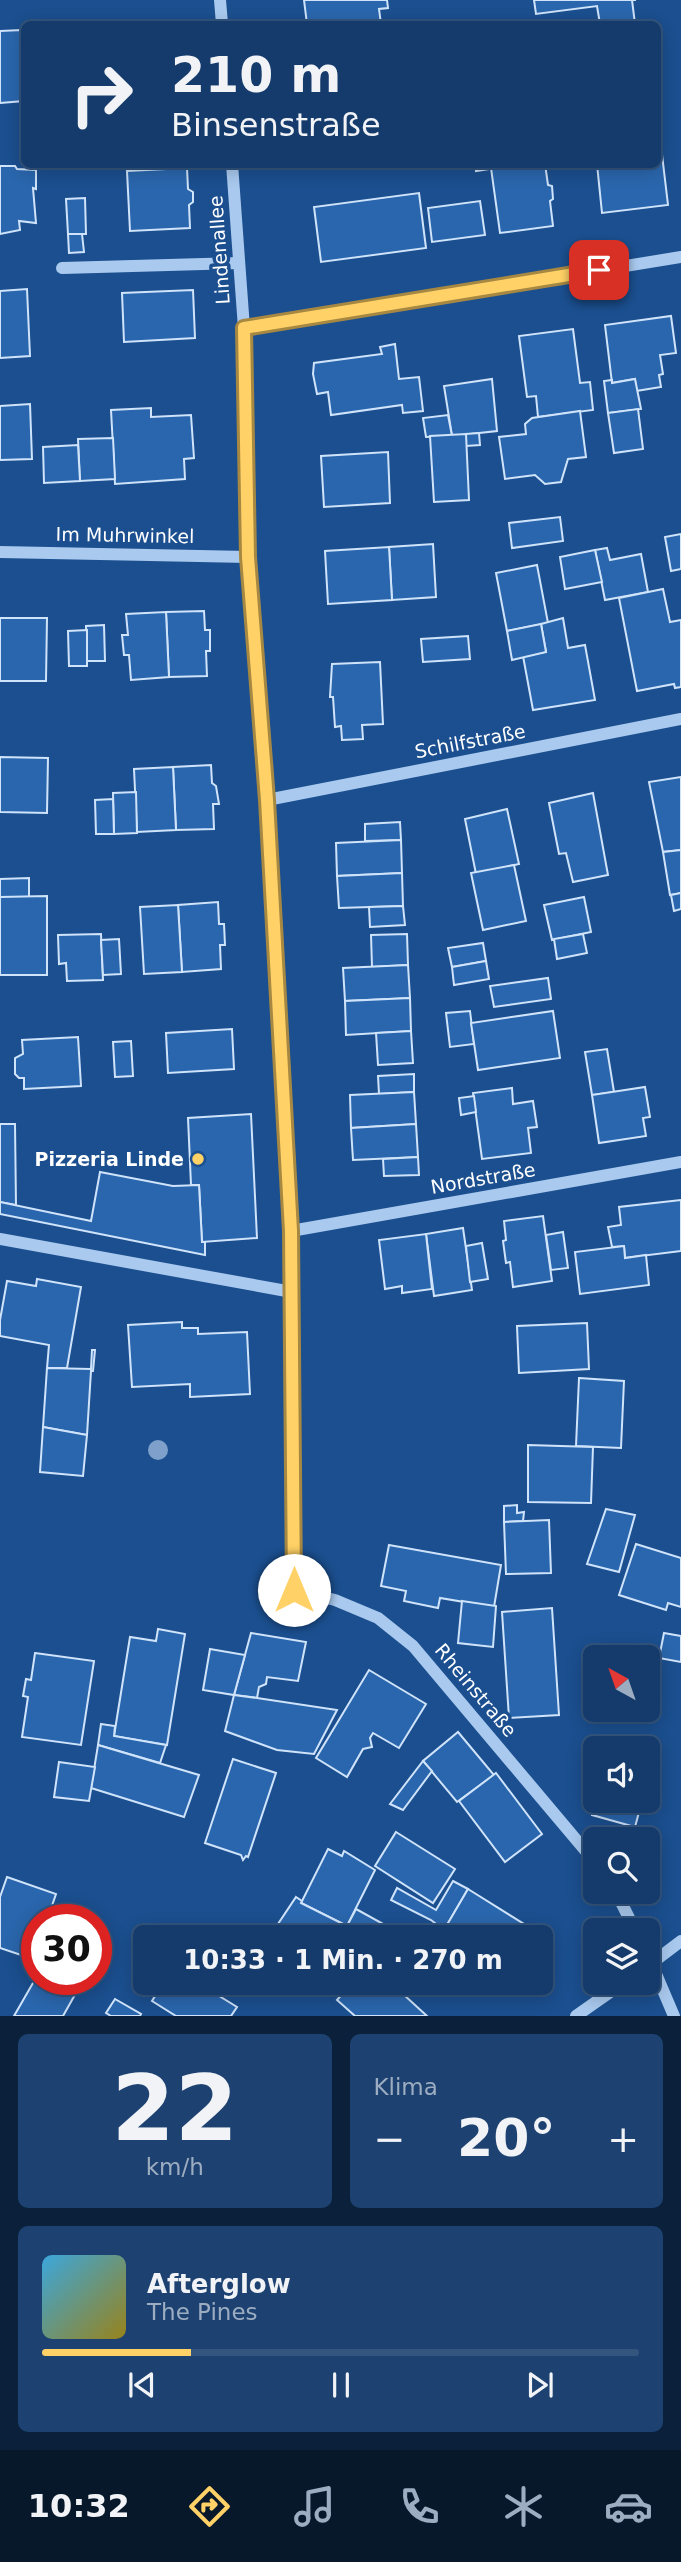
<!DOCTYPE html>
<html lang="de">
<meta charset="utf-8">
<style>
body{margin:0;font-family:"DejaVu Sans",sans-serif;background:#1d4271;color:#f1f3f6;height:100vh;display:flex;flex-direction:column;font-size:26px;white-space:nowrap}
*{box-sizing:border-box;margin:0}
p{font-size:23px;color:#9dadc1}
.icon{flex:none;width:38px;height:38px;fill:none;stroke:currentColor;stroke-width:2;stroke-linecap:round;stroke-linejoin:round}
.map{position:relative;height:2016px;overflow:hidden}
.sheet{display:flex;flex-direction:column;gap:18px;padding:18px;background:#0b203b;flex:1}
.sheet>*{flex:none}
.top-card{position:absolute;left:21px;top:21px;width:640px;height:147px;border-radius:10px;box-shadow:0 4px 18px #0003,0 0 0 2px #33557e;background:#143b6b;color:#f1f3f6;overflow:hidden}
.needle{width:46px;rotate:320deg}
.fabs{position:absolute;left:583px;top:1645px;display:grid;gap:14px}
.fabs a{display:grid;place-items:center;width:77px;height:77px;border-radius:10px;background:#143b6b;box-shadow:0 4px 18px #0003,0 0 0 2px #33557e;font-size:35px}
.speed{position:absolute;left:21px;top:1904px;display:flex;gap:14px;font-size:35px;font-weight:700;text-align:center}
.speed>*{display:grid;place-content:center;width:91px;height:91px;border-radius:50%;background:#143b6b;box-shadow:0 4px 18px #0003,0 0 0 2px #33557e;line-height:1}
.speed .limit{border:10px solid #d22;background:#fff;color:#111}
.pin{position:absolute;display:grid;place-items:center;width:60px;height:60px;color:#fff;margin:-30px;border-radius:14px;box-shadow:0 4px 10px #0006}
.me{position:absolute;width:77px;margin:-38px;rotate:0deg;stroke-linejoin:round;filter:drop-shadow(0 0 5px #0008)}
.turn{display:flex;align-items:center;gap:24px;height:147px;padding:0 35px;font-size:32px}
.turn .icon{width:91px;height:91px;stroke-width:2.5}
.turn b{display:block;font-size:49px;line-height:60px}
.big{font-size:52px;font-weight:600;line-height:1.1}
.sheet .tile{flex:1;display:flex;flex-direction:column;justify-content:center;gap:10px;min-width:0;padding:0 24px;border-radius:10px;background:#1d4271}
.sheet .dial{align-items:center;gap:0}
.dial b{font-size:91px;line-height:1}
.song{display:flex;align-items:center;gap:21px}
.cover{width:84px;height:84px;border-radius:10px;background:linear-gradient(135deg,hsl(200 70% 55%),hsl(50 70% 35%))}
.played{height:7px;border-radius:4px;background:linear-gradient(90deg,#ffd166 25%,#33557e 25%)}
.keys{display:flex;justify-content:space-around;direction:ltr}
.heat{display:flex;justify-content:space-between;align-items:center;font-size:38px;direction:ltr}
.sheet .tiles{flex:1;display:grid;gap:18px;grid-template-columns:1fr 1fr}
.tile:last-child{grid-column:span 2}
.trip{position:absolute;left:133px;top:1925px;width:420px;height:70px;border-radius:10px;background:#143b6b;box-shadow:0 4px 18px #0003,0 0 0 2px #33557e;font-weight:600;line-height:70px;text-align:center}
.tab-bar{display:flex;height:112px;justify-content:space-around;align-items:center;background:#08182b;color:#9dadc1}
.tab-bar .icon{width:49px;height:49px}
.tab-bar .current{color:#ffd166}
.tab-bar b{font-size:32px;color:#f1f3f6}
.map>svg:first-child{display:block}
.building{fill:#2a66ad;stroke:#cfe3fa;stroke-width:2}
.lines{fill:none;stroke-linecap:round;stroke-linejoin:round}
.minor{stroke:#a9c9ee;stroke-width:12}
.tree{fill:#7ea0ca}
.route-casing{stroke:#a68842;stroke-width:18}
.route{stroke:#ffd166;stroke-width:12}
.poi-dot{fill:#ffd166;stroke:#1b4f8f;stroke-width:2.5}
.labels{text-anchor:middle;stroke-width:7;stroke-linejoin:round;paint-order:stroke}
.street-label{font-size:19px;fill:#fff;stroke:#1b4f8f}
.poi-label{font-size:19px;font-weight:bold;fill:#fff;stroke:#1b4f8f;text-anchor:end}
</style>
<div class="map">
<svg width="681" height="2016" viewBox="0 0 681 2016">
<rect width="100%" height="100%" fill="#1b4f8f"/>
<g class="building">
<polygon points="304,0 387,0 388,8 379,9 381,24 307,24"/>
<polygon points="534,0 636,0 632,0 635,24 600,24 597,6 536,14"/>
<polygon points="22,30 24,101 0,103 0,31"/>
<polygon points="661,146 668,205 602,213 597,164 658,164 658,147"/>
<polygon points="475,164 514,164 514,165 476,171"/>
<polygon points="545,164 548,185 552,186 553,199 550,201 553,226 500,233 491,168"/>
<polygon points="0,166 15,166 17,169 36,170 36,189 33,188 36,223 19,221 20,230 0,234"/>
<polygon points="187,168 188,189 193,192 193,202 189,205 190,228 130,231 127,171"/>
<polygon points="419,193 426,248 321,262 314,207"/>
<polygon points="85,198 86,234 68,234 66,199"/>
<polygon points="480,201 485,235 432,242 428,208"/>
<polygon points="68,234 82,234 84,252 69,253"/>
<polygon points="27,289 30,356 0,358 0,291"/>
<polygon points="193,290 195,338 124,342 122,293"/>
<polygon points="671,316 676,353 660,355 663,374 659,375 661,387 636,391 635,379 612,383 605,325"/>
<polygon points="573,329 580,383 590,382 593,410 538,417 536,396 527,397 519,336"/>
<polygon points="395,344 399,379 419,377 423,411 403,413 402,405 331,415 328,392 317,394 313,374 314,363 382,354 380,347"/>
<polygon points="492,379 497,431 452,436 444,386"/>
<polygon points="635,379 641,409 608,413 604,381 612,380 612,383"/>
<polygon points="30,404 32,459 0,460 0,406"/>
<polygon points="151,408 151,417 191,415 194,458 184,459 185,479 115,484 111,410"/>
<polygon points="638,409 643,449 614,453 608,413"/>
<polygon points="580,411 586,457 568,459 561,482 545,484 535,475 505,479 499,437 526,434 525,424 532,418"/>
<polygon points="448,415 452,436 426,437 423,418"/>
<polygon points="479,433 480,445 466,446 466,434"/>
<polygon points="466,434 469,500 434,502 430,436"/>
<polygon points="113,438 115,479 80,481 78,439"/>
<polygon points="78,445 80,481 44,483 43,447"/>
<polygon points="388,452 390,503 324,507 321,456"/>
<polygon points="560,517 563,541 512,548 509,523"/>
<polygon points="681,534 681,569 671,571 665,537"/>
<polygon points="433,544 436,597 392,600 389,547"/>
<polygon points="389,547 392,600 328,604 325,551"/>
<polygon points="607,548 610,560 641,554 648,592 605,600 595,550"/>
<polygon points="595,550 602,582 565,589 560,557"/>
<polygon points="537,565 548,623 507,631 496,573"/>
<polygon points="663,589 670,622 681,620 681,687 675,688 674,684 637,691 619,598"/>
<polygon points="204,611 205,630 210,630 210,651 206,651 207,676 169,677 166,612"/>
<polygon points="166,612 169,677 131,680 129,655 124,655 122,635 128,635 126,614"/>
<polygon points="0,618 47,618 46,681 0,681"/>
<polygon points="563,618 568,648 585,645 595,700 533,710 523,656 546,652 541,624"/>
<polygon points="541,624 546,652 512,660 507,631"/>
<polygon points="104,625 105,661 87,661 86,626"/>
<polygon points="87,630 87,666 69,666 68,631"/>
<polygon points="468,636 470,659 423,662 421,639"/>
<polygon points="380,662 383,724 362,725 363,739 342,740 341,726 335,727 333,697 330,697 332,664"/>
<polygon points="0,757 48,758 47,813 0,812"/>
<polygon points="211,765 212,783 216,786 219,804 213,804 214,829 176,830 173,767"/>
<polygon points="173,767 176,830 137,832 134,769"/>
<polygon points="681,777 681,850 663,852 649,782"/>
<polygon points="136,792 137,833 114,834 113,793"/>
<polygon points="593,793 608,875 573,882 566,853 559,854 549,803"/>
<polygon points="113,799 114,834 96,834 95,800"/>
<polygon points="507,809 519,864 476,874 465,819"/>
<polygon points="400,822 401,840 365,841 365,824"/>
<polygon points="401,840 402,873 337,876 336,843"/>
<polygon points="681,850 681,893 670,895 663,852"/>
<polygon points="514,865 526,921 483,930 471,873"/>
<polygon points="402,873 403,906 339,908 337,876"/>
<polygon points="29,878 29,897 0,897 0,879"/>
<polygon points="681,893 681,909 674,911 671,895"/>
<polygon points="47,896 47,975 0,975 0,897"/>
<polygon points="584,897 591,932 552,940 544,905"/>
<polygon points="218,902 219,924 224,924 225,945 220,945 221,969 182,972 178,905"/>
<polygon points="178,905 182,972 144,974 140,907"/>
<polygon points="403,906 405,925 370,927 369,907"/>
<polygon points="101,934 103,980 67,981 66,963 59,964 58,935"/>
<polygon points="407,934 408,965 372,967 371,935"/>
<polygon points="583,934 587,953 557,959 554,939"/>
<polygon points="119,939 121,974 103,975 101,940"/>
<polygon points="483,943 486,961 452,967 448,948"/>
<polygon points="486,961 489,979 454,985 452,967"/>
<polygon points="408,965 410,998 345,1001 343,968"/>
<polygon points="548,978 551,999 494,1007 490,986"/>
<polygon points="410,998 411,1031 346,1035 345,1001"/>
<polygon points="470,1011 474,1044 450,1047 446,1013"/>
<polygon points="553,1011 560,1058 478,1070 471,1023"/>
<polygon points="232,1029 234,1069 168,1073 166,1033"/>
<polygon points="411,1031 413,1063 378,1065 376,1033"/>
<polygon points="78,1037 81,1086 24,1089 24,1078 19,1078 15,1074 15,1058 23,1054 22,1040"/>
<polygon points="131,1041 133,1076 115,1077 113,1042"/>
<polygon points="607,1049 614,1092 592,1095 585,1052"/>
<polygon points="414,1074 414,1092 379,1094 378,1076"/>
<polygon points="645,1087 650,1117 643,1118 646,1136 599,1143 592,1095"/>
<polygon points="512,1088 513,1104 533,1101 537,1127 528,1128 531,1153 482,1159 473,1093"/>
<polygon points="414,1092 416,1124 351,1128 350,1095"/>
<polygon points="474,1096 476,1112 461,1115 459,1098"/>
<polygon points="251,1114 257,1238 202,1242 199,1185 191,1185 188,1118"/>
<polygon points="0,1124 15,1124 16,1205 0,1202"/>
<polygon points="416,1124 418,1157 353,1160 351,1128"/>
<polygon points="418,1157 419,1175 384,1176 383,1159"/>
<polygon points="100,1172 173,1186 199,1185 202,1242 205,1242 205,1255 0,1214 0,1202 91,1221"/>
<polygon points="681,1200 681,1251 625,1258 624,1246 612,1247 608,1227 621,1225 619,1207"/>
<polygon points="543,1216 552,1281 513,1287 510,1262 506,1263 503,1241 506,1240 504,1221"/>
<polygon points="463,1228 472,1290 434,1296 426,1234"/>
<polygon points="563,1232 568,1268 551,1270 546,1235"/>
<polygon points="426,1234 432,1289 402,1293 402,1286 385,1289 379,1240"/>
<polygon points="482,1243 488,1279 470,1282 466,1246"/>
<polygon points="624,1246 625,1258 646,1255 649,1285 580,1294 575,1252"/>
<polygon points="37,1279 81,1287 67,1368 47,1368 49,1345 0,1336 0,1320 7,1281 36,1286"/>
<polygon points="182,1322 182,1328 198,1328 198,1334 247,1332 250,1394 190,1397 190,1384 132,1387 128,1325"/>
<polygon points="587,1323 589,1369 519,1373 517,1326"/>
<polygon points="92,1350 95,1350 93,1371 91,1371 87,1435 43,1427 47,1368 91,1369"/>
<polygon points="579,1378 624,1381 621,1448 576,1446"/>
<polygon points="43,1427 87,1435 83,1476 40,1472"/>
<polygon points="528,1445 593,1447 591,1503 528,1502"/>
<polygon points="517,1505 517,1513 524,1512 523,1521 504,1522 504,1506"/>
<polygon points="606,1509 635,1515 619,1572 587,1564"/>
<polygon points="549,1520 551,1573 506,1574 504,1522"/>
<polygon points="636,1544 681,1558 681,1607 668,1603 666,1610 619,1595"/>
<polygon points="389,1545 501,1565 494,1607 440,1598 438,1608 404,1601 406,1591 381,1586"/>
<polygon points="462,1601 496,1606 493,1647 458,1643"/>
<polygon points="552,1608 559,1715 509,1718 502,1612"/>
<polygon points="158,1629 185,1634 167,1745 114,1736 130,1637 156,1641"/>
<polygon points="251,1633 306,1642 298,1681 267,1677 266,1684 259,1687 257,1698 234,1695"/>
<polygon points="664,1633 681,1636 681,1662 659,1658"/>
<polygon points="210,1649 245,1655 234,1695 203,1690"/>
<polygon points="35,1653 94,1661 81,1745 22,1737 28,1697 23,1696 26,1679 31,1680"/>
<polygon points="369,1670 426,1704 399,1748 373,1733 370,1738 372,1747 363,1749 347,1777 316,1758"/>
<polygon points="234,1695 257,1698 337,1710 314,1754 277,1750 225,1731"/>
<polygon points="101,1724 115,1726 114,1736 166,1745 160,1763 98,1745"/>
<polygon points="458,1732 494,1775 457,1802 423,1761"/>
<polygon points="613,1739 655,1750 648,1780 648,1748 610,1748"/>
<polygon points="98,1745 199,1775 184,1817 91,1788"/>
<polygon points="233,1759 276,1773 248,1857 246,1856 243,1860 241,1855 205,1843"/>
<polygon points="423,1761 432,1771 403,1810 390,1804"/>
<polygon points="59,1762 95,1767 89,1801 54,1797"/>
<polygon points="496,1773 542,1834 505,1862 459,1801"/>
<polygon points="596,1801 642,1801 635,1827 592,1815"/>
<polygon points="396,1832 455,1869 433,1903 375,1866"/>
<polygon points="328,1849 342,1856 344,1851 375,1870 347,1926 301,1903"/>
<polygon points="7,1877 56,1894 47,1920 37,1920 37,1948 33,1959 0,1948 0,1897"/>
<polygon points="453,1881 468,1889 444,1930 431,1920 391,1900 397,1888 436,1910"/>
<polygon points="468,1889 540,1934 537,1937 457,1937 444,1930"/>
<polygon points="296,1897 302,1901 301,1903 359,1932 356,1937 279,1937 272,1933"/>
<polygon points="356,1909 396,1931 392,1937 371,1937 347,1926"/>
<polygon points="37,1976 37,1979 73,1979 81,1984 63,2016 14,2016"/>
<polygon points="163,1983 198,1983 237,2007 231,2016 176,2016 152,2001"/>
<polygon points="352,1983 391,1983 427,2016 355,2016 337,2000"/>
<polygon points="115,1999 141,2014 140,2016 111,2016 106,2013"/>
</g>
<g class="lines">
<g class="minor">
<polyline points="220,0 222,24"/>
<polyline points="232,164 244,328 248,557 267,800 291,1231 294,1590 335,1600 378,1618 413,1646 595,1862"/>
<polyline points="62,268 239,263"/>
<polyline points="244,328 681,257"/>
<polyline points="0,552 248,557"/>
<polyline points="267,800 681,719"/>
<polyline points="291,1231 681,1162"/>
<polyline points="0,1239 292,1292"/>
<polyline points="616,1892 635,1930"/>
<polyline points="648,1955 674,2016"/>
<polyline points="648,1966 681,1941"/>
<polyline points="576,2016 623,1983"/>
</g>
</g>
<circle class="tree" cx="158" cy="1450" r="10"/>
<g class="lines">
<g class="route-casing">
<polyline id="route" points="294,1590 291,1231 267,800 248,557 244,328 599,270"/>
</g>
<use href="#route" class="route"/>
</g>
<circle class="poi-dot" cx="198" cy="1159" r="7"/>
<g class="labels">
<g class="street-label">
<text transform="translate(219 250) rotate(-94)" y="7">Lindenallee</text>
<text transform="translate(125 535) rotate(1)" y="7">Im Muhrwinkel</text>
<text transform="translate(470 741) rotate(-11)" y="7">Schilfstraße</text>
<text transform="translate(483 1178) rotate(-10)" y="7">Nordstraße</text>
<text transform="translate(476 1690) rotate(50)" y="7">Rheinstraße</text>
</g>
<g class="poi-label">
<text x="184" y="1166">Pizzeria Linde</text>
</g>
</g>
</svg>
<div class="fabs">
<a><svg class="needle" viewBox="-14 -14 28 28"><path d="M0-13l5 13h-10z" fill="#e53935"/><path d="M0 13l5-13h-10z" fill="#9dadc1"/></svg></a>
<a><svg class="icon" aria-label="sound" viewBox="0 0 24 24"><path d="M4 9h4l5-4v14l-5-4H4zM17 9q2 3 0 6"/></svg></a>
<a><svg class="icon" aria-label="search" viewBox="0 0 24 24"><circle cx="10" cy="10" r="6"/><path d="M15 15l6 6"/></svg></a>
<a><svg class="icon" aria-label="layers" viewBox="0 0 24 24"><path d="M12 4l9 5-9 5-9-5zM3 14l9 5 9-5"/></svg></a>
</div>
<div class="speed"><div class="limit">30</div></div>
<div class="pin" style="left:599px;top:270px;background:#d93025"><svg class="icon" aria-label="arrive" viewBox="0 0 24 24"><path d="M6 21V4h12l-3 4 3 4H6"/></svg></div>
<svg class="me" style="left:294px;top:1590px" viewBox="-20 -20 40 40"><circle r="19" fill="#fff"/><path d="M0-13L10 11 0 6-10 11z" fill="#ffd166"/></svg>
<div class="trip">10:33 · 1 Min. · 270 m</div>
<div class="top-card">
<div class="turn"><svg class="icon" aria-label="right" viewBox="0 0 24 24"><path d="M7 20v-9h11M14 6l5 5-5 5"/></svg><div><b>210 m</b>Binsenstraße</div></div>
</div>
</div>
<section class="sheet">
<div class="tiles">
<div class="tile dial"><b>22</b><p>km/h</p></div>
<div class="tile"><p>Klima</p>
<div class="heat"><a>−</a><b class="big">20°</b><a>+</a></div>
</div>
<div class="tile">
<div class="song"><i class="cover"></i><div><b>Afterglow</b><p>The Pines</p></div></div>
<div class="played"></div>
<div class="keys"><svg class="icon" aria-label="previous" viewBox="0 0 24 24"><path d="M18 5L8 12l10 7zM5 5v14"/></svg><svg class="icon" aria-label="pause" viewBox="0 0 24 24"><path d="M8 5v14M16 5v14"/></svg><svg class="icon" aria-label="next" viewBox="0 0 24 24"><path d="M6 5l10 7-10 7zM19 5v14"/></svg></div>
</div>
</div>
</section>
<nav class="tab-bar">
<b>10:32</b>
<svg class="icon current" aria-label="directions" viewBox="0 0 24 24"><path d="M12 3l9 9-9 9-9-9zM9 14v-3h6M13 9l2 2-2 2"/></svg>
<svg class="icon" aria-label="music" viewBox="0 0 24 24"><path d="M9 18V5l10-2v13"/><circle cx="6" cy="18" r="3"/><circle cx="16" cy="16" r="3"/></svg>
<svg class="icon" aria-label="phone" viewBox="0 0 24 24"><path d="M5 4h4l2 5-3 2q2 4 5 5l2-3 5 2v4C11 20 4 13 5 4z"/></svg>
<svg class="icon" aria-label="climate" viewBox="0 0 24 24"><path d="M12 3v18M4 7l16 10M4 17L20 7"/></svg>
<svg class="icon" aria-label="car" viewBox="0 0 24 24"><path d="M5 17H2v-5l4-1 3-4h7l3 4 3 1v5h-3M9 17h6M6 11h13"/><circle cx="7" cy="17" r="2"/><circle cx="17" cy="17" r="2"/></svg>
</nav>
